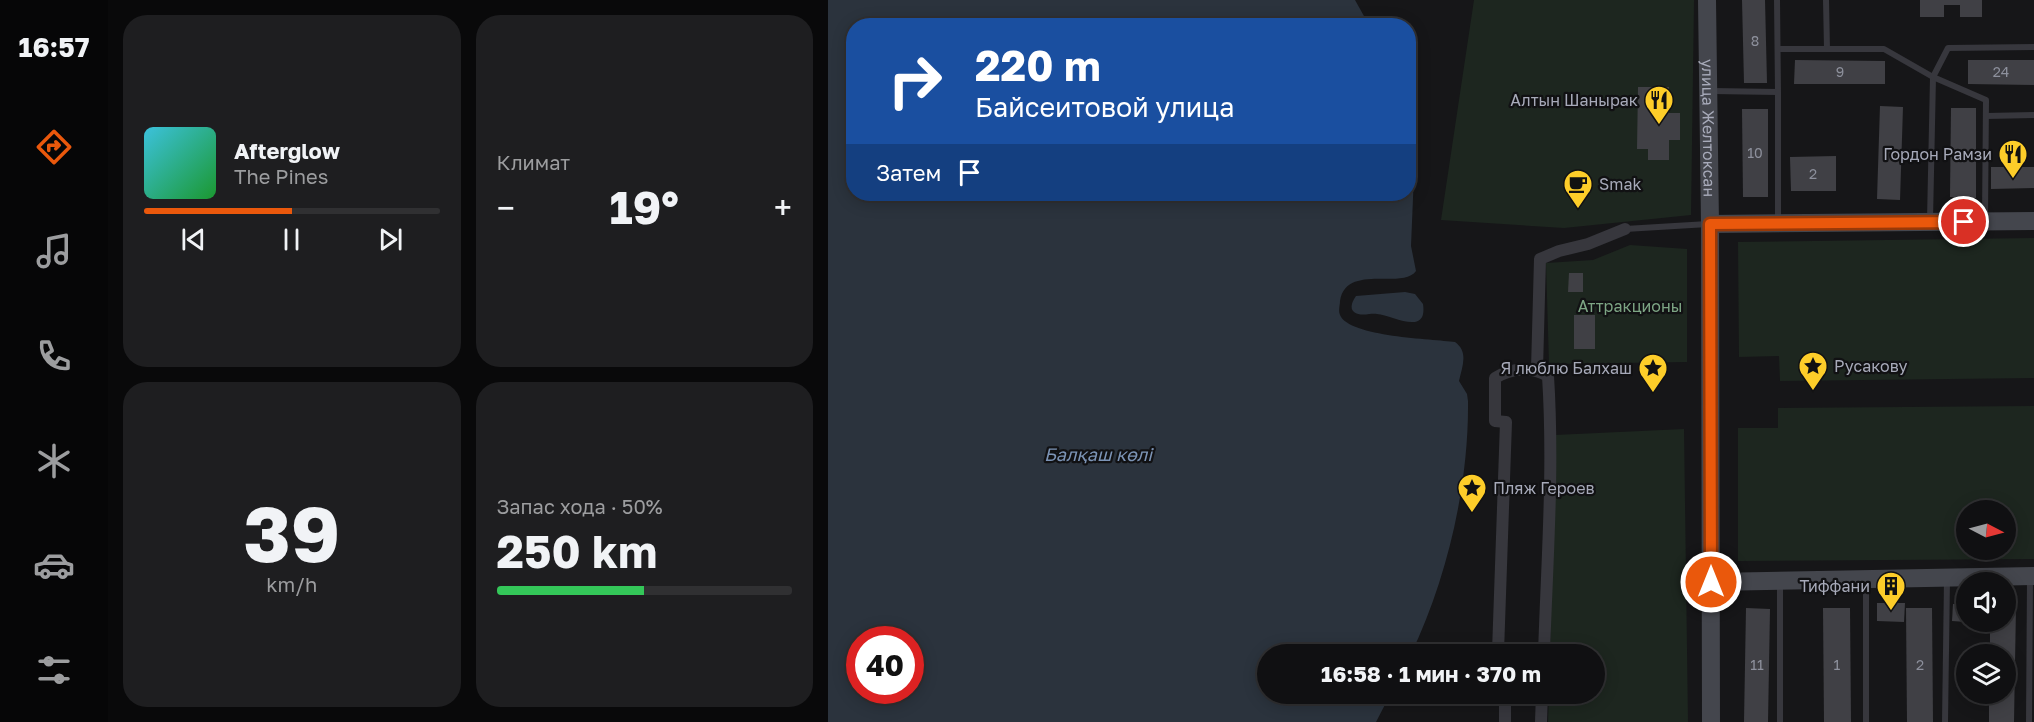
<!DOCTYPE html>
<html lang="ru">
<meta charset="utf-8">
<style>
body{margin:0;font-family:"Golos Text",sans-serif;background:#1e1e20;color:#f1f3f6;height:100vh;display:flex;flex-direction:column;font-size:22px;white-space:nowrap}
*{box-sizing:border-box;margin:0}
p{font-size:20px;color:#9c9d9f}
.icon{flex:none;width:33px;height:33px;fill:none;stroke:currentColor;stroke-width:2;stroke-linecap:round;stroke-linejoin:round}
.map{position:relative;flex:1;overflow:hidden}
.panel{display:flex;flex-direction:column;gap:15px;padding:15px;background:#09090a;width:720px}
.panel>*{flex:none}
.top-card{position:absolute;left:18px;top:18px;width:570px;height:183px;border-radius:24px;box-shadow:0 3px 15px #0003,0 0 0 2px #303032;background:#1a4fa0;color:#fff;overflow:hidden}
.needle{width:39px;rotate:96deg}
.controls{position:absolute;left:1128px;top:500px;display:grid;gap:12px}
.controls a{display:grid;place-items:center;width:60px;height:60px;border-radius:50%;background:#101012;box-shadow:0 3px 15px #0003,0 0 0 2px #303032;font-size:30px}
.speed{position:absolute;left:18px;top:626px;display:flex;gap:12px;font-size:30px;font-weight:700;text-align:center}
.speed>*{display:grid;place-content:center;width:78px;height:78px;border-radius:50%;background:#101012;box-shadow:0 3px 15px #0003,0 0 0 2px #303032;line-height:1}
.speed .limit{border:9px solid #d22;background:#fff;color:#111}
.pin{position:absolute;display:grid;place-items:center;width:51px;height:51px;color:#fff;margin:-26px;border:3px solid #fff;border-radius:50%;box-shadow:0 2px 6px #0007}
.me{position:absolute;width:66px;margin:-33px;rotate:0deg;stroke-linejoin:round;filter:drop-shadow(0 0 4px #0008)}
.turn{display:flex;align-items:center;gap:21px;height:126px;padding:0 30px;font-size:27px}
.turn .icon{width:78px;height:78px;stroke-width:2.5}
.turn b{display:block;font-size:42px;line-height:51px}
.then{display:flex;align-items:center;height:57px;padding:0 30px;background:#0003;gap:12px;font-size:22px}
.big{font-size:45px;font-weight:700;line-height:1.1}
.panel .card{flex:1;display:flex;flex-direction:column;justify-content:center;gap:9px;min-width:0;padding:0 21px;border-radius:24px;background:#1e1e20}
.panel .dial{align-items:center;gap:0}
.dial b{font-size:78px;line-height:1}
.song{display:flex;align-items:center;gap:18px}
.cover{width:72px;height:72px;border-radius:9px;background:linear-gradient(135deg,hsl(190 70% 55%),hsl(130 70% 35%))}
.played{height:6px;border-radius:3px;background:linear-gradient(90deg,#ea580c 50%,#303032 50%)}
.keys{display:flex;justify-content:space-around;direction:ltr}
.heat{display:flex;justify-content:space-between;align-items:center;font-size:33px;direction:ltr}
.charge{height:9px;border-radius:4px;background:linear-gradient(90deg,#34c759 50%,#303032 0)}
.panel .tiles{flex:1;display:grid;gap:15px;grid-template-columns:repeat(2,1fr)}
.trip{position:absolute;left:429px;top:644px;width:348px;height:60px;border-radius:30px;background:#101012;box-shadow:0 3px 15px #0003,0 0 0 2px #303032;font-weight:700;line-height:60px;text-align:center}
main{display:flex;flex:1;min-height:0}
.menu{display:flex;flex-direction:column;width:108px;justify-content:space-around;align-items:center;background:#060607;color:#9c9d9f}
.menu .icon{width:42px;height:42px}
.menu .current{color:#ea580c}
.menu b{font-size:27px;color:#f1f3f6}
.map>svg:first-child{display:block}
.green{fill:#1d261f;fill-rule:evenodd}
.water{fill:#2b333d;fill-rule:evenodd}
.building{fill:#404045}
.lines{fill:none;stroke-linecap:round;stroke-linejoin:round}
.lane{stroke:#37373d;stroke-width:6}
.street{stroke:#37373d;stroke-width:12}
.secondary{stroke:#44464d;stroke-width:18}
.route-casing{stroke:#983908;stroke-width:15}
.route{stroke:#ea580c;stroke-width:10}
.labels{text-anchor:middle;stroke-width:4.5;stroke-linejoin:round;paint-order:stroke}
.number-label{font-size:14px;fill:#8d909c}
.poi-label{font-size:16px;fill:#a7aab9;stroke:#111113;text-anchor:end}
.street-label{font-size:16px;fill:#a7aab9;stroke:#111113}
.park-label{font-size:16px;fill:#7da584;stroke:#111113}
.water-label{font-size:18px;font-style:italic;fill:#7c94b6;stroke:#111113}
</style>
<main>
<nav class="menu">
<b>16:57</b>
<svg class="icon current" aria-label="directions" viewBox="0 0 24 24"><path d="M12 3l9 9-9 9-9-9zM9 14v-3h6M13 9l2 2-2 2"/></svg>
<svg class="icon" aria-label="music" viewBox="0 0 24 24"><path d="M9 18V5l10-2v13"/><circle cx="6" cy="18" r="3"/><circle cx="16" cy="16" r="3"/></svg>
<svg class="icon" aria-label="phone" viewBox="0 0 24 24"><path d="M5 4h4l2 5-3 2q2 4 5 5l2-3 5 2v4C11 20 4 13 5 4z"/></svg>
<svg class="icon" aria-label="climate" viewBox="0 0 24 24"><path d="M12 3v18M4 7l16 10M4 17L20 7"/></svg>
<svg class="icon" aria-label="car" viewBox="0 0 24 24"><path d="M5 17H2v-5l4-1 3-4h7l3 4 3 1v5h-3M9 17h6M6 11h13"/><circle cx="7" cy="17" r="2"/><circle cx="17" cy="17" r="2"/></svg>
<svg class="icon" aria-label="filters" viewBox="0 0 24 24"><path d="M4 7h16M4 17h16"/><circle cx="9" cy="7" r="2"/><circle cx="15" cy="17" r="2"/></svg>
</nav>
<section class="panel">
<div class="tiles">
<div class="card">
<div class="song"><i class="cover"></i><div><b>Afterglow</b><p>The Pines</p></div></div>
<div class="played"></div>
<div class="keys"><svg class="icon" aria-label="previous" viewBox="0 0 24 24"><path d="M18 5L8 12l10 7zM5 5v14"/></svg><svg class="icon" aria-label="pause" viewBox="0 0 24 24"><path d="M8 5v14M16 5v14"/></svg><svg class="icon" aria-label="next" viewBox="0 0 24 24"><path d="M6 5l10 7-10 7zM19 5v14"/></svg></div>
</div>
<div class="card"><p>Климат</p>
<div class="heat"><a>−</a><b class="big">19°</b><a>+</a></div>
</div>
<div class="card dial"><b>39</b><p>km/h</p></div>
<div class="card"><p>Запас хода · 50%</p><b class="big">250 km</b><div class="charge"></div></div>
</div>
</section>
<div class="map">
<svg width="1206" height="722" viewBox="0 0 1206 722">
<rect width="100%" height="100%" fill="#161618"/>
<g class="green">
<polygon points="646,0 866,0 863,215 736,228 613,220"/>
<polygon points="1206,238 1206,378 952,381 951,356 911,357 910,242"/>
<polygon points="802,245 859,249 859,362 721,364 718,263 765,260"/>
<path d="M 1206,406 L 1206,559 L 910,561 L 910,428 L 950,428 L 950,408 ZM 1138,510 L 1178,510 L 1178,549 L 1138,549 Z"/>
<polygon points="856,429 860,722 720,722 721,693 766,693 766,654 722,654 727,435"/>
</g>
<g class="water">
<path d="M 0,0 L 527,0 L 541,25 L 26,26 L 26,194 L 580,194 L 581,121 L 586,174 L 583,246 L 588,271 C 575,290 518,263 512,301 C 512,305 510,311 512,315 C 521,337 605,339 627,342 C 641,352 634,367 631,381 L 639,394 L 640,401 C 641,485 619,579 583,654 L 440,654 L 440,693 L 563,693 L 548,722 L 0,722 ZM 32,639 L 82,639 L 82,690 L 32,690 Z"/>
<path d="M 577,292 L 587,294 L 595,304 C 600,337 564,315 549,314 C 543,313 532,317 526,312 C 521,308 525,300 528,296 Z"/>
</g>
<g class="building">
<polygon points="914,0 937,0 939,83 916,83"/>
<polygon points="1092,0 1154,0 1154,17 1132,17 1132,5 1116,5 1116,17 1092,17"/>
<polygon points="967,60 1057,61 1057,84 966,84"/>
<polygon points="1140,60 1206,60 1206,85 1140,84"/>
<polygon points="810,87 841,87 841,113 852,113 852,140 841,140 841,160 820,160 820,149 809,149"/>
<polygon points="1052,106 1075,107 1072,200 1049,199"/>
<polygon points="1123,108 1148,108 1148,198 1122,197"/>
<polygon points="914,109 940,109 940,197 915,197"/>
<polygon points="1008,156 1008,191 963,191 962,157"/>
<polygon points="1163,167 1206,167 1206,188 1163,189"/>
<polygon points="741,273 755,273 755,292 740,292"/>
<rect x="746" y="315" width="21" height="34"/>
<polygon points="1049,603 1077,603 1076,622 1049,621"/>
<polygon points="1125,604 1138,604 1138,622 1124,621"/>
<polygon points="1178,606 1188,606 1186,722 1161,722 1161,693 1178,693 1178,654 1162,654 1162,621 1178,621"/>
<polygon points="918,608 942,609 940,722 916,722"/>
<polygon points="995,608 1022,608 1023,722 996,722"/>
<polygon points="1078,608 1104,608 1105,722 1079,722"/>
</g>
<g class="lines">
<g class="lane">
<polyline points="998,0 999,49"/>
<polyline points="950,49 1056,49 1105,77 1102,220"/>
<polyline points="884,91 950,92 949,0"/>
<polyline points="1158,116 1206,115"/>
<polyline points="1157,218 1158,100 1105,77 1120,48 1206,47"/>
<polyline points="950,220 950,92"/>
<polyline points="797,229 880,224"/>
<polyline points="1038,582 1038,722"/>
<polyline points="952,722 952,582"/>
<polyline points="1117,722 1119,579"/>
<polyline points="1201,722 1202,579"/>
</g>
<g class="street">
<polyline points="709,369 712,259 731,251 760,244 797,229"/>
<path d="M 677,654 L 670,652 L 678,422 L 667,421 L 667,378 C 683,368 704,366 720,376 C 726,469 719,561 716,654"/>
<polyline points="677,693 677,722"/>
<polyline points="713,722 714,693"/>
</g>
<g class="secondary">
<path id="s1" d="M 879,0 L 882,224 L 883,722"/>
<polyline points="882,224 1206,221"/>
<polyline points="883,582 1206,576"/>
</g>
</g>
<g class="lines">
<g class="route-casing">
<polyline id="route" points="883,582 882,224 1136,222"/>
</g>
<use href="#route" class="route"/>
</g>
<defs>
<g id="restaurant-pin" transform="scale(1.5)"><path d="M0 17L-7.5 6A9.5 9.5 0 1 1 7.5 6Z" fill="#fdcd29" stroke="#111113"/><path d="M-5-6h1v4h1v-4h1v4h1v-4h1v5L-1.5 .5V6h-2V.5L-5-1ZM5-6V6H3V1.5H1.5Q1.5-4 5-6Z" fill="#111"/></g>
<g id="cafe-pin" transform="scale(1.5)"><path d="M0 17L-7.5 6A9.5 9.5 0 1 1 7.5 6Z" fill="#fdcd29" stroke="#111113"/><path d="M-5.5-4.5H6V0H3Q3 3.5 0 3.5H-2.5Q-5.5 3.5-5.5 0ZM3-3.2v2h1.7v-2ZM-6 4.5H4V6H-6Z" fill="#111"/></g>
<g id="sight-pin" transform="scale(1.5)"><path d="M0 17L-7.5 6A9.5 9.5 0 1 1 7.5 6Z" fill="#fdcd29" stroke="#111113"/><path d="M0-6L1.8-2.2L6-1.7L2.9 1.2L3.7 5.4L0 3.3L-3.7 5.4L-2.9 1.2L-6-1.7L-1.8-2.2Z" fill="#111"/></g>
<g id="building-pin" transform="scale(1.5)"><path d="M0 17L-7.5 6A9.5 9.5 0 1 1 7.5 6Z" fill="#fdcd29" stroke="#111113"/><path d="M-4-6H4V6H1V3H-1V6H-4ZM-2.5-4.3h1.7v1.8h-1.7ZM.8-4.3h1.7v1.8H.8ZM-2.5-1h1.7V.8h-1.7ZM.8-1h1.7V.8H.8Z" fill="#111"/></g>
</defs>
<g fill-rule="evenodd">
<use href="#restaurant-pin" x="831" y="100"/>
<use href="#restaurant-pin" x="1185" y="154"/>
<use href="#cafe-pin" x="750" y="184"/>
<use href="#sight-pin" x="985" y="366"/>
<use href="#sight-pin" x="825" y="368"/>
<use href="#sight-pin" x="644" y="488"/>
<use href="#building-pin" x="1063" y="586"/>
</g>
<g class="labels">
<g class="number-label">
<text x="927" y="46">8</text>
<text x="1012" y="77">9</text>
<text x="1173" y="77">24</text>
<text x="927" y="158">10</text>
<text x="985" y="179">2</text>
<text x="929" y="670">11</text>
<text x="1009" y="670">1</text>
<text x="1092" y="670">2</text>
</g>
<g class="poi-label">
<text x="810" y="106">Алтын Шанырак</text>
<text x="1164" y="160">Гордон Рамзи</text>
<text x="771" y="190" text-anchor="start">Smak</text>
<text x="1006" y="372" text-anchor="start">Русакову</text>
<text x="804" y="374">Я люблю Балхаш</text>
<text x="665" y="494" text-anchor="start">Пляж Героев</text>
<text x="1042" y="592">Тиффани</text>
</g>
<g class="street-label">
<text dy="6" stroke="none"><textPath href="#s1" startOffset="128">улица Желтоксан</textPath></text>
</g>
<g class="park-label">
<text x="802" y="312">Аттракционы</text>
</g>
<g class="water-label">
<text x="270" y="461">Балқаш көлі</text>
</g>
</g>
</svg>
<div class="controls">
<a><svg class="needle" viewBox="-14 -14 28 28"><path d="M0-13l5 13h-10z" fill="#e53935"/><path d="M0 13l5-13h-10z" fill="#9c9d9f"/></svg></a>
<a><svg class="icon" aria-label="sound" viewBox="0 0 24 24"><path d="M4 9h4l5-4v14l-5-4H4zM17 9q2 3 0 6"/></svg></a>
<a><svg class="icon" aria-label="layers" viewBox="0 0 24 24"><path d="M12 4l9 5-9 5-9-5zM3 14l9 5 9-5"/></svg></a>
</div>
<div class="speed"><div class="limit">40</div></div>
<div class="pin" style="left:1136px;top:222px;background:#d93025"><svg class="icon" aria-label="arrive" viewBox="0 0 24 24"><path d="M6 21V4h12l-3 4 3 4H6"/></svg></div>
<svg class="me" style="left:883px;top:582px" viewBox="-20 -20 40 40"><circle r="17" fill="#ea580c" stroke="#fff" stroke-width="3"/><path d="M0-11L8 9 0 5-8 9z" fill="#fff"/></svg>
<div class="trip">16:58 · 1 мин · 370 m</div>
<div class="top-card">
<div class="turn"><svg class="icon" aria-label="right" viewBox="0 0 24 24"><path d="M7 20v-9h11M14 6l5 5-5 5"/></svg><div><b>220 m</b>Байсеитовой улица</div></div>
<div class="then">Затем<svg class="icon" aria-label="arrive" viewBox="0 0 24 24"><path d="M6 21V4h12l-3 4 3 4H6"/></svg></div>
</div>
</div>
</main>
